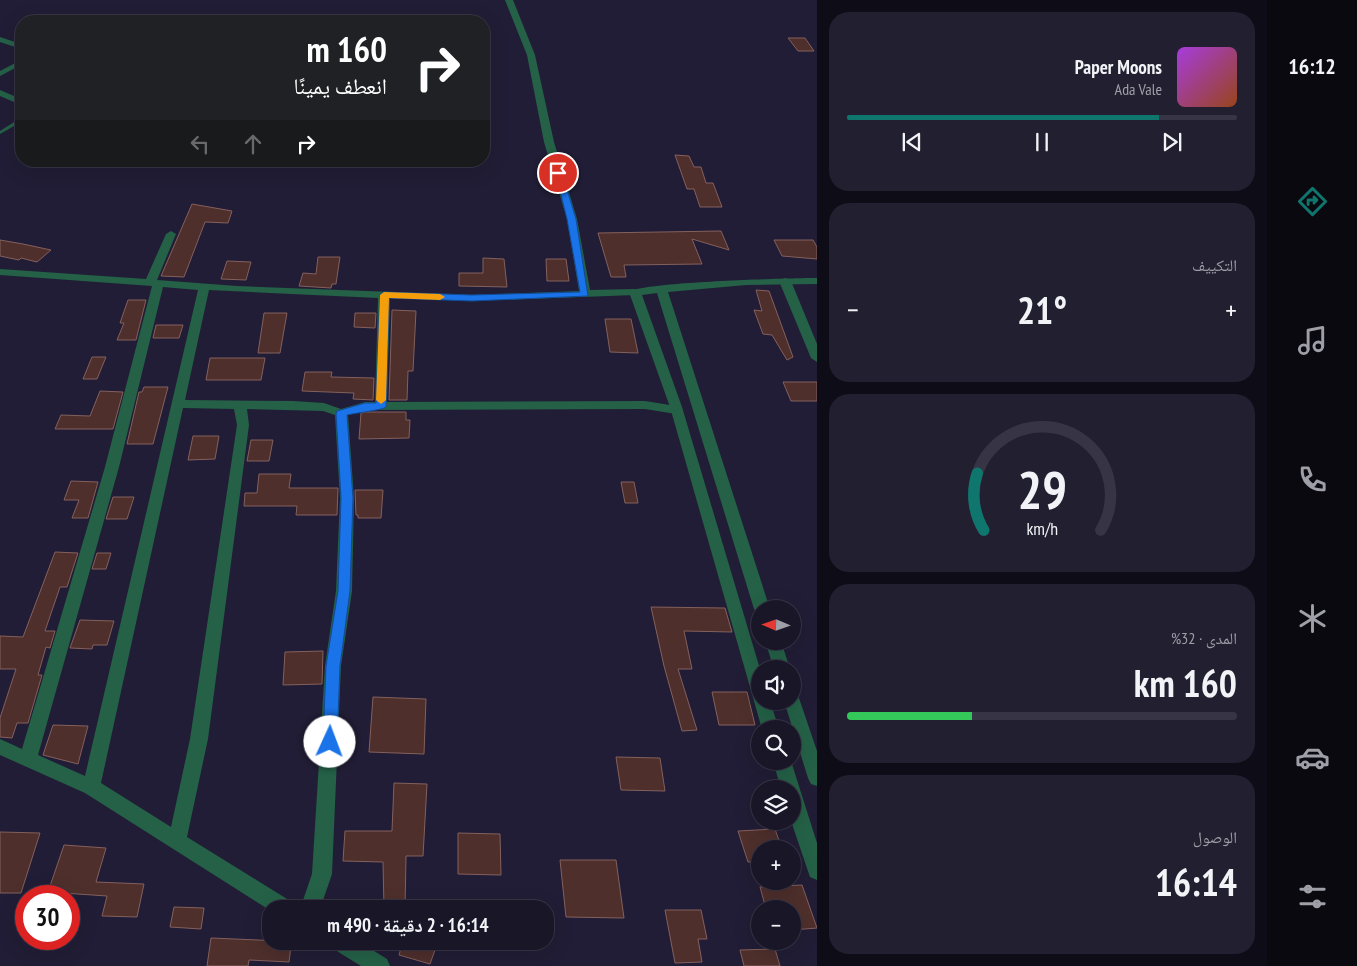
<!DOCTYPE html>
<html lang="ar">
<meta charset="utf-8">
<style>
body{margin:0;font-family:"PT Sans Narrow","Noto Naskh Arabic",sans-serif;background:#221f30;color:#f1f3f6;direction:rtl;height:100vh;display:flex;flex-direction:column;font-size:19px;white-space:nowrap}
*{box-sizing:border-box;margin:0}
p{font-size:16px;color:#9f9fa8}
.icon{flex:none;width:28px;height:28px;fill:none;stroke:currentColor;stroke-width:2;stroke-linecap:round;stroke-linejoin:round}
.map{position:relative;flex:1;overflow:hidden;direction:ltr}
.panel{display:flex;flex-direction:column;gap:12px;padding:12px;background:#0e0c16;width:450px}
.panel>*{flex:none}
.top-card{position:absolute;left:15px;top:15px;width:475px;height:152px;border-radius:20px;box-shadow:0 5px 20px #0002,0 0 0 1px #373545;direction:rtl;background:#202124;color:#fff;overflow:hidden}
.needle{width:32px;rotate:272deg}
.fabs{position:absolute;left:751px;top:600px;display:grid;gap:10px}
.fabs a{display:grid;place-items:center;width:50px;height:50px;border-radius:50%;background:#191628;box-shadow:0 5px 20px #0002,0 0 0 1px #373545;font-size:25px}
.speed{position:absolute;left:15px;top:885px;display:flex;gap:10px;font-size:25px;font-weight:700;text-align:center}
.speed>*{display:grid;place-content:center;width:65px;height:65px;border-radius:50%;background:#191628;box-shadow:0 5px 20px #0002,0 0 0 1px #373545;line-height:1}
.speed .limit{border:8px solid #d22;background:#fff;color:#111}
.pin{position:absolute;display:grid;place-items:center;width:42px;height:42px;color:#fff;margin:-21px;border:2px solid #fff;border-radius:50%;box-shadow:0 1px 5px #0007}
.me{position:absolute;width:55px;margin:-28px;rotate:2deg;stroke-linejoin:round;filter:drop-shadow(0 0 4px #0008)}
.turn{display:flex;align-items:center;gap:18px;height:105px;padding:0 20px;font-size:22px}
.turn .icon{width:65px;height:65px;stroke-width:2.5}
.turn b{display:block;font-size:35px;line-height:42px}
.lanes{display:flex;align-items:center;height:48px;padding:0 20px;background:#0003;justify-content:center;gap:25px;direction:ltr}
.lanes .off{opacity:.35}
.big{font-size:38px;font-weight:800;line-height:1.1}
.panel .card{flex:1;display:flex;flex-direction:column;justify-content:center;gap:8px;min-width:0;padding:0 18px;border-radius:20px;background:#221f30}
.panel .dial{align-items:center;gap:0}
.dial svg{height:130px;overflow:visible;fill:none;stroke:#373545;stroke-width:7;stroke-linecap:round;text-anchor:middle}
.dial text{fill:#f1f3f6;stroke:none}
.song{display:flex;align-items:center;gap:15px}
.cover{width:60px;height:60px;border-radius:8px;background:linear-gradient(135deg,hsl(280 70% 55%),hsl(20 70% 35%))}
.played{height:5px;border-radius:2px;background:linear-gradient(90deg,#0f766e 80%,#373545 80%)}
.keys{display:flex;justify-content:space-around;direction:ltr}
.heat{display:flex;justify-content:space-between;align-items:center;font-size:28px;direction:ltr}
.charge{height:8px;border-radius:4px;background:linear-gradient(90deg,#34c759 32%,#373545 0)}
.trip{position:absolute;left:262px;top:900px;width:292px;height:50px;border-radius:20px;background:#191628;box-shadow:0 5px 20px #0002,0 0 0 1px #373545;font-weight:800;line-height:50px;text-align:center;direction:rtl}
main{display:flex;flex:1;min-height:0}
.menu{display:flex;flex-direction:column;width:90px;justify-content:space-around;align-items:center;background:#0a0910;color:#9f9fa8}
.menu .icon{width:35px;height:35px}
.menu .on{color:#0f766e}
.menu b{font-size:22px;color:#f1f3f6}
.map>svg:first-child{display:block}
.building{fill:#4e2f2c;stroke:#84605d}
.lines{fill:none;stroke-linecap:round;stroke-linejoin:round}
.service{fill:#246147;fill-rule:evenodd}
.minor{fill:#246147;fill-rule:evenodd}
.tertiary{fill:#246147;fill-rule:evenodd}
.route{fill:#1a73e8;stroke:#114b97}
.slow{fill:#f59e0b}
</style>
<main>
<nav class="menu">
<b>16:12</b>
<svg class="icon on" aria-label="directions" viewBox="0 0 24 24"><path d="M12 3l9 9-9 9-9-9zM9 14v-3h6M13 9l2 2-2 2"/></svg>
<svg class="icon" aria-label="music" viewBox="0 0 24 24"><path d="M9 18V5l10-2v13"/><circle cx="6" cy="18" r="3"/><circle cx="16" cy="16" r="3"/></svg>
<svg class="icon" aria-label="phone" viewBox="0 0 24 24"><path d="M5 4h4l2 5-3 2q2 4 5 5l2-3 5 2v4C11 20 4 13 5 4z"/></svg>
<svg class="icon" aria-label="climate" viewBox="0 0 24 24"><path d="M12 3v18M4 7l16 10M4 17L20 7"/></svg>
<svg class="icon" aria-label="car" viewBox="0 0 24 24"><path d="M5 17H2v-5l4-1 3-4h7l3 4 3 1v5h-3M9 17h6M6 11h13"/><circle cx="7" cy="17" r="2"/><circle cx="17" cy="17" r="2"/></svg>
<svg class="icon" aria-label="filters" viewBox="0 0 24 24"><path d="M4 7h16M4 17h16"/><circle cx="9" cy="7" r="2"/><circle cx="15" cy="17" r="2"/></svg>
</nav>
<section class="panel">
<div class="card">
<div class="song"><i class="cover"></i><div><b>Paper Moons</b><p>Ada Vale</p></div></div>
<div class="played"></div>
<div class="keys"><svg class="icon" aria-label="previous" viewBox="0 0 24 24"><path d="M18 5L8 12l10 7zM5 5v14"/></svg><svg class="icon" aria-label="pause" viewBox="0 0 24 24"><path d="M8 5v14M16 5v14"/></svg><svg class="icon" aria-label="next" viewBox="0 0 24 24"><path d="M6 5l10 7-10 7zM19 5v14"/></svg></div>
</div>
<div class="card"><p>التكييف</p>
<div class="heat"><a>−</a><b class="big">21°</b><a>+</a></div>
</div>
<div class="card dial"><svg viewBox="0 0 100 80">
<path d="M14 69A42 42 0 1 1 86 69"/>
<path d="M14 69A42 42 0 0 1 10 34" stroke="#0f766e"/>
<text x="50" y="56" font-size="32" font-weight="700">29</text>
<text x="50" y="72" font-size="11">km/h</text>
</svg></div>
<div class="card"><p>المدى · 32%</p><b class="big">160 km</b><div class="charge"></div></div>
<div class="card"><p>الوصول</p><b class="big">16:14</b></div>
</section>
<div class="map">
<svg width="817" height="966" viewBox="0 0 817 966">
<rect width="100%" height="100%" fill="#211d36"/>
<g class="building">
<polygon points="788,38 805,38 814,51 798,51"/>
<polygon points="675,155 689,156 694,167 701,167 706,183 713,183 722,207 700,207 694,189 687,189"/>
<polygon points="192,204 232,211 228,223 205,222 184,277 161,276"/>
<polygon points="721,231 729,250 692,239 702,264 624,265 626,277 611,277 598,233"/>
<polygon points="0,240 23,244 51,250 37,262 21,258 19,260 0,256"/>
<polygon points="774,240 813,240 817,247 817,259 782,256"/>
<polygon points="318,257 340,257 336,284 332,284 331,288 299,286 303,273 316,274"/>
<polygon points="483,258 504,259 507,287 459,286 459,273 483,273"/>
<polygon points="546,259 566,259 569,281 547,281"/>
<polygon points="227,261 251,262 246,280 221,279"/>
<polygon points="756,290 769,291 793,357 787,360 772,335 763,334 754,310 762,311"/>
<polygon points="128,300 146,300 136,340 117,340 124,323 120,323"/>
<polygon points="392,310 416,311 413,371 408,371 407,400 389,400"/>
<polygon points="264,313 287,313 280,353 258,353"/>
<polygon points="355,313 376,313 375,328 354,327"/>
<polygon points="605,319 631,319 638,353 610,352"/>
<polygon points="156,325 183,325 179,338 153,338"/>
<polygon points="92,357 106,357 97,379 83,379"/>
<polygon points="210,358 265,358 261,380 206,380"/>
<polygon points="305,372 332,372 331,377 374,378 373,400 353,399 354,393 302,391"/>
<polygon points="783,382 817,382 817,401 791,401"/>
<polygon points="144,387 168,387 153,444 127,444 139,392 142,392"/>
<polygon points="100,391 123,392 113,429 55,429 61,415 90,416"/>
<polygon points="365,412 406,412 406,420 410,420 409,438 359,439 361,413"/>
<polygon points="193,436 219,436 215,459 188,460"/>
<polygon points="251,440 273,440 269,461 247,461"/>
<polygon points="259,474 291,474 289,488 338,488 337,515 296,515 297,506 244,506 245,493 257,493"/>
<polygon points="71,481 98,482 88,518 72,518 79,500 64,500"/>
<polygon points="621,482 634,482 638,503 625,503"/>
<polygon points="355,490 383,490 381,518 358,518 358,515 356,515"/>
<polygon points="113,497 134,497 127,519 106,519"/>
<polygon points="55,552 78,553 67,587 60,587 45,631 55,631 50,648 46,647 38,675 42,675 28,723 17,723 12,738 0,737 0,718 16,669 0,669 0,636 23,637"/>
<polygon points="97,553 111,553 106,569 92,569"/>
<polygon points="651,607 725,608 732,632 684,631 692,669 678,669 697,730 682,731 664,666"/>
<polygon points="80,620 114,621 107,645 93,645 92,649 70,648"/>
<polygon points="323,651 322,684 283,685 285,652"/>
<polygon points="712,692 747,692 755,725 719,725"/>
<polygon points="373,697 426,699 424,754 369,752"/>
<polygon points="53,725 88,726 78,764 43,755"/>
<polygon points="616,757 660,758 665,791 621,790"/>
<polygon points="394,783 427,784 423,856 406,856 405,909 384,909 383,862 343,861 345,831 392,831"/>
<polygon points="775,829 782,849 760,849 760,862 748,862 738,831"/>
<polygon points="0,832 40,833 21,893 0,893"/>
<polygon points="458,833 500,834 501,875 458,874"/>
<polygon points="64,845 106,848 96,882 144,884 137,917 102,916 107,896 48,892"/>
<polygon points="560,860 616,860 624,918 566,917"/>
<polygon points="802,885 817,928 792,930 792,909 766,909 760,887"/>
<polygon points="174,907 204,908 201,929 170,927"/>
<polygon points="665,910 701,910 707,939 698,939 702,962 675,963"/>
<polygon points="211,938 282,941 291,946 289,962 249,960 248,966 207,966"/>
<polygon points="403,941 435,950 430,964 399,955"/>
<polygon points="775,949 780,966 744,966 740,950"/>
</g>
<g class="lines">
<polygon class="service" points="19,119 21,119 21,122 0,134 0,131"/>
<g class="minor">
<path d="M 505,0 L 513,0 L 535,55 L 554,142 L 577,219 L 590,290 L 635,289 L 641,292 L 635,295 L 472,301 L 390,298 L 387,402 L 645,401 L 676,406 L 682,410 L 676,414 L 645,409 L 365,410 L 348,415 L 354,498 L 352,591 L 341,666 L 332,874 L 320,909 L 300,909 L 312,874 L 325,666 L 336,591 L 340,498 L 335,415 L 323,411 L 247,409 L 249,425 L 208,739 L 187,837 L 292,902 L 295,909 L 271,909 L 271,911 L 85,793 L 0,755 L 0,739 L 22,749 L 105,467 L 152,286 L 0,275 L 0,269 L 146,279 L 166,234 L 171,231 L 176,234 L 157,280 L 237,286 L 472,295 L 579,291 L 567,219 L 544,142 L 527,55 ZM 163,287 L 198,290 L 85,776 L 38,755 L 119,467 ZM 209,290 L 378,298 L 375,402 L 365,402 L 341,409 L 324,403 L 293,401 L 185,400 ZM 183,408 L 234,409 L 237,425 L 190,739 L 171,827 L 101,783 Z"/>
<polygon points="0,37 21,44 21,49 0,42"/>
<polygon points="21,60 21,65 0,76 0,71"/>
<polygon points="0,90 21,99 21,105 0,96"/>
<polygon points="785,278 791,281 817,344 817,362 811,358 779,281"/>
<polygon points="329,941 358,941 387,959 390,966 361,966 332,948"/>
</g>
<g class="tertiary">
<path d="M 817,278 L 817,284 L 746,285 L 668,292 L 770,609 L 760,609 L 760,614 L 754,609 L 657,293 L 642,295 L 682,407 L 760,669 L 760,701 L 770,701 L 779,729 L 762,729 L 670,407 L 629,292 C 640,282 792,278 817,278 Z"/>
<polygon points="765,641 781,641 790,669 774,669"/>
<polygon points="792,694 798,696 800,701 817,751 817,786 811,784 808,778 784,701 792,701"/>
<polygon points="773,761 791,761 817,843 817,880 810,877 791,821 792,789 781,789"/>
</g>
</g>
<path class="route" d="M 555,171 L 562,173 L 576,219 L 588,296 L 472,301 L 389,298 L 386,407 C 383,410 355,413 347,415 L 353,498 L 350,591 L 340,666 L 337,742 L 335,747 L 330,748 L 325,747 L 323,742 L 326,666 L 338,591 L 341,498 L 336,414 L 337,411 L 365,403 L 376,403 L 380,295 L 384,292 L 472,295 L 580,292 L 567,219 Z"/>
<polygon class="slow" points="384,292 440,294 445,297 440,300 389,298 386,400 381,404 376,400 380,295"/>
</svg>
<div class="fabs">
<a><svg class="needle" viewBox="-14 -14 28 28"><path d="M0-13l5 13h-10z" fill="#e53935"/><path d="M0 13l5-13h-10z" fill="#9f9fa8"/></svg></a>
<a><svg class="icon" aria-label="sound" viewBox="0 0 24 24"><path d="M4 9h4l5-4v14l-5-4H4zM17 9q2 3 0 6"/></svg></a>
<a><svg class="icon" aria-label="search" viewBox="0 0 24 24"><circle cx="10" cy="10" r="6"/><path d="M15 15l6 6"/></svg></a>
<a><svg class="icon" aria-label="layers" viewBox="0 0 24 24"><path d="M12 4l9 5-9 5-9-5zM3 14l9 5 9-5"/></svg></a>
<a>+</a>
<a>−</a>
</div>
<div class="speed"><div class="limit">30</div></div>
<div class="pin" style="left:558px;top:173px;background:#d93025"><svg class="icon" aria-label="arrive" viewBox="0 0 24 24"><path d="M6 21V4h12l-3 4 3 4H6"/></svg></div>
<svg class="me" style="left:330px;top:742px" viewBox="-20 -20 40 40"><circle r="19" fill="#fff"/><path d="M0-13L10 11 0 6-10 11z" fill="#1a73e8"/></svg>
<div class="trip">16:14 · 2 دقيقة · 490 m</div>
<div class="top-card">
<div class="turn"><svg class="icon" aria-label="right" viewBox="0 0 24 24"><path d="M7 20v-9h11M14 6l5 5-5 5"/></svg><div><b>160 m</b>انعطف يمينًا</div></div>
<div class="lanes"><svg class="icon off" aria-label="left" viewBox="0 0 24 24"><path d="M17 20v-9H6M10 6l-5 5 5 5"/></svg><svg class="icon off" aria-label="ahead" viewBox="0 0 24 24"><path d="M12 20V5M6 11l6-6 6 6"/></svg><svg class="icon" aria-label="right" viewBox="0 0 24 24"><path d="M7 20v-9h11M14 6l5 5-5 5"/></svg></div>
</div>
</div>
</main>
